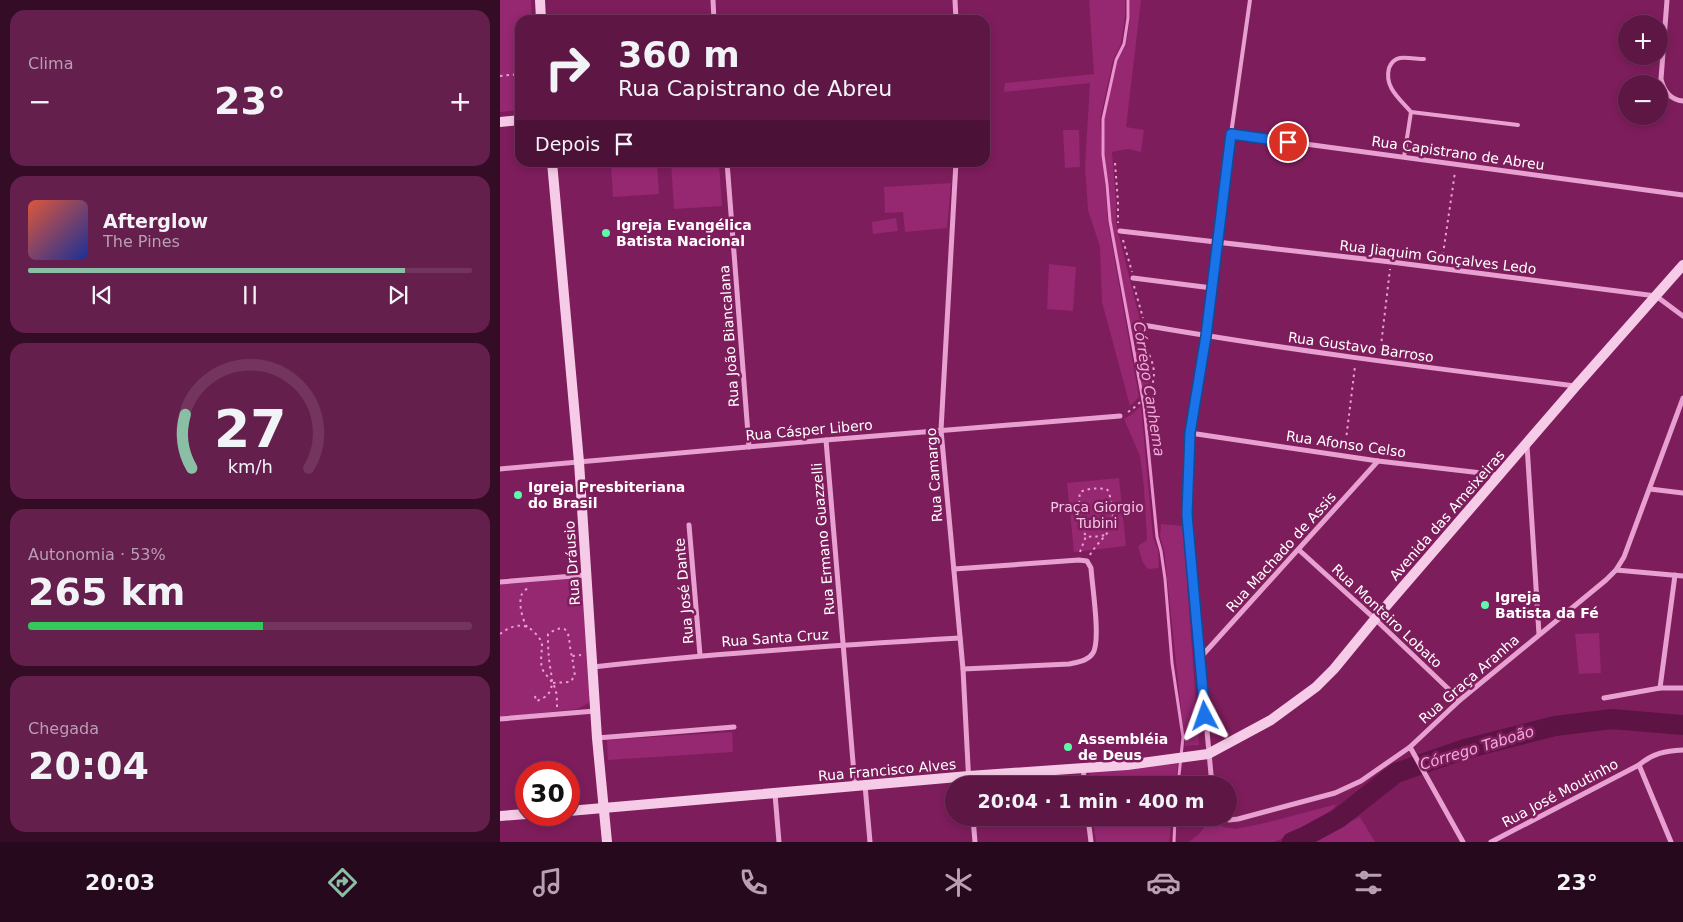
<!DOCTYPE html>
<html lang="pt">
<meta charset="utf-8">
<style>
body{margin:0;font-family:"DejaVu Sans",sans-serif;background:#641f4c;color:#f1f3f6;height:100vh;display:flex;flex-direction:column;font-size:19px;white-space:nowrap}
*{box-sizing:border-box;margin:0}
p{font-size:16px;color:#b99fb3}
.icon{flex:none;width:28px;height:28px;fill:none;stroke:currentColor;stroke-width:2;stroke-linecap:round;stroke-linejoin:round}
.map{position:relative;flex:1;overflow:hidden}
.side{display:flex;flex-direction:column;gap:10px;padding:10px;background:#340c26;width:500px}
.side>*{flex:none}
.hud{position:absolute;left:15px;top:15px;width:475px;height:152px;border-radius:15px;box-shadow:0 2px 8px #0003,0 0 0 1px #73355e;background:#5e1645;color:#f1f3f6;overflow:hidden}
.fabs{position:absolute;left:1118px;top:15px;display:grid;gap:10px}
.fabs a{display:grid;place-items:center;width:50px;height:50px;border-radius:50%;background:#5e1645;box-shadow:0 2px 8px #0003,0 0 0 1px #73355e;font-size:25px}
.speed{position:absolute;left:15px;top:761px;display:flex;gap:10px;font-size:25px;font-weight:700;text-align:center}
.speed>*{display:grid;place-content:center;width:65px;height:65px;border-radius:50%;background:#5e1645;box-shadow:0 2px 8px #0003,0 0 0 1px #73355e;line-height:1}
.speed .limit{border:8px solid #d22;background:#fff;color:#111}
.pin{position:absolute;display:grid;place-items:center;width:42px;height:42px;color:#fff;margin:-21px;border:2px solid #fff;border-radius:50%;box-shadow:0 1px 5px #0007}
.me{position:absolute;width:55px;margin:-28px;rotate:356deg;stroke-linejoin:round;filter:drop-shadow(0 0 4px #0008)}
.turn{display:flex;align-items:center;gap:18px;height:105px;padding:0 20px;font-size:22px}
.turn .icon{width:65px;height:65px;stroke-width:2.5}
.turn b{display:block;font-size:35px;line-height:42px}
.then{display:flex;align-items:center;height:48px;padding:0 20px;background:#0003;gap:10px;font-size:19px}
.big{font-size:38px;font-weight:700;line-height:1.1}
.side .widget{flex:1;display:flex;flex-direction:column;justify-content:center;gap:8px;min-width:0;padding:0 18px;border-radius:15px;background:#641f4c}
.side .dial{align-items:center;gap:0}
.dial svg{height:130px;overflow:visible;fill:none;stroke:#73355e;stroke-width:7;stroke-linecap:round;text-anchor:middle}
.dial text{fill:#f1f3f6;stroke:none}
.song{display:flex;align-items:center;gap:15px}
.cover{width:60px;height:60px;border-radius:8px;background:linear-gradient(135deg,hsl(10 70% 55%),hsl(230 70% 35%))}
.played{height:5px;border-radius:2px;background:linear-gradient(90deg,#8abfa5 85%,#73355e 85%)}
.keys{display:flex;justify-content:space-around;direction:ltr}
.heat{display:flex;justify-content:space-between;align-items:center;font-size:28px;direction:ltr}
.charge{height:8px;border-radius:4px;background:linear-gradient(90deg,#34c759 53%,#73355e 0)}
.trip{position:absolute;left:445px;top:776px;width:292px;height:50px;border-radius:25px;background:#5e1645;box-shadow:0 2px 8px #0003,0 0 0 1px #73355e;font-weight:700;line-height:50px;text-align:center}
.tabs{display:flex;height:80px;justify-content:space-around;align-items:center;background:#26091c;color:#b99fb3}
.tabs .icon{width:35px;height:35px}
.tabs .selected{color:#8abfa5}
.tabs b{font-size:22px;color:#f1f3f6}
main{display:flex;flex:1;min-height:0}
.map>svg:first-child{display:block}
.green{fill:#962771}
.lines{fill:none;stroke-linecap:round;stroke-linejoin:round}
.stream{stroke:#ea93ce;stroke-width:3}
.river{stroke:#5d1343;stroke-width:20}
.path{stroke:#e8a0d0;stroke-width:2;stroke-dasharray:2.5 4;stroke-linecap:butt}
.lane{stroke:#e8a0d0;stroke-width:4}
.street{stroke:#e8a0d0;stroke-width:5}
.secondary{stroke:#f6cbe7;stroke-width:10}
.route-casing{stroke:#114b97;stroke-width:12}
.route{stroke:#1a73e8;stroke-width:9}
.poi-dot{fill:#5ef8aa;stroke:#7e1d5c;stroke-width:2}
.labels{text-anchor:middle;stroke-width:5;stroke-linejoin:round;paint-order:stroke}
.street-label{font-size:14px;fill:#fff;stroke:#7e1d5c}
.poi-label{font-size:14px;font-weight:bold;fill:#fff;stroke:#7e1d5c;text-anchor:start}
.park-label{font-size:14px;fill:#f6c4e6;stroke:#7e1d5c}
.water-label{font-size:15px;font-style:italic;fill:#f0abd9;stroke:#7e1d5c}
</style>
<main>
<section class="side">
<div class="widget"><p>Clima</p>
<div class="heat"><a>−</a><b class="big">23°</b><a>+</a></div>
</div>
<div class="widget">
<div class="song"><i class="cover"></i><div><b>Afterglow</b><p>The Pines</p></div></div>
<div class="played"></div>
<div class="keys"><svg class="icon" aria-label="previous" viewBox="0 0 24 24"><path d="M18 5L8 12l10 7zM5 5v14"/></svg><svg class="icon" aria-label="pause" viewBox="0 0 24 24"><path d="M8 5v14M16 5v14"/></svg><svg class="icon" aria-label="next" viewBox="0 0 24 24"><path d="M6 5l10 7-10 7zM19 5v14"/></svg></div>
</div>
<div class="widget dial"><svg viewBox="0 0 100 80">
<path d="M14 69A42 42 0 1 1 86 69"/>
<path d="M14 69A42 42 0 0 1 10 36" stroke="#8abfa5"/>
<text x="50" y="56" font-size="32" font-weight="700">27</text>
<text x="50" y="72" font-size="11">km/h</text>
</svg></div>
<div class="widget"><p>Autonomia · 53%</p><b class="big">265 km</b><div class="charge"></div></div>
<div class="widget"><p>Chegada</p><b class="big">20:04</b></div>
</section>
<div class="map">
<svg width="1183" height="842" viewBox="0 0 1183 842">
<rect width="100%" height="100%" fill="#7e1d5c"/>
<g class="green">
<polygon points="0,0 31,0 32,20 20,20 20,110 0,112"/>
<polygon points="589,0 625,0 625,17 621,44 613,60 600,120 608,222 639,397 630,406 602,302 600,247 588,210 585,167 590,83 504,92 505,83 594,74"/>
<polygon points="630,0 641,0 626,127 644,130 641,152 628,149 612,152 616,200 616,223 641,325 643,347 653,376 643,395 611,220 609,183 604,155 604,119 617,61 626,45 630,18"/>
<polygon points="579,130 580,167 565,168 563,130"/>
<polygon points="157,163 159,194 113,197 111,166"/>
<polygon points="171,163 219,163 222,206 174,209"/>
<polygon points="451,183 447,228 405,232 403,212 385,213 384,187"/>
<polygon points="396,218 398,231 373,234 372,222"/>
<polygon points="549,264 576,267 573,311 547,309"/>
<polygon points="641,406 653,537 658,550 659,568 648,569 643,563 638,546 647,540 644,489 640,456 624,419 632,414"/>
<polygon points="619,478 626,546 574,552 567,483"/>
<polygon points="661,524 683,526 699,745 685,746 664,550 660,536"/>
<polygon points="82,578 91,689 89,703 77,709 0,717 0,583"/>
<polygon points="1099,633 1101,673 1079,674 1075,634"/>
<polygon points="232,732 233,752 108,760 107,740"/>
<polygon points="678,764 675,785 590,785 589,769"/>
<polygon points="837,804 830,812 793,834 774,842 689,842 698,835 711,819 724,827 736,829 765,823"/>
<polygon points="860,817 875,842 806,842"/>
<polygon points="593,818 672,818 669,842 596,842"/>
</g>
<g class="lines">
<g class="stream">
<polyline points="628,0 628,18 624,44 616,60 603,119 603,155 607,184 610,221 644,406 657,537 661,551 665,579 672,663 683,737 678,785"/>
<polyline points="674,842 675,818"/>
</g>
<polyline class="river" points="792,842 804,837 839,818 896,773 965,749 1055,726 1112,719 1183,725"/>
<g class="path">
<polyline points="0,76 20,74"/>
<polyline points="615,163 618,202 618,223"/>
<polyline points="623,240 632,272"/>
<polyline points="942,261 955,172"/>
<polyline points="634,286 643,318"/>
<polyline points="880,354 890,269"/>
<path d="M 628,412 C 647,399 660,383 651,359 C 647,349 643,343 643,332"/>
<polyline points="845,448 855,366"/>
<polyline points="580,552 586,536"/>
<path d="M 590,555 C 595,546 602,540 608,532 C 616,521 613,501 607,489 C 597,488 589,488 580,492 C 578,506 579,524 586,536 L 593,537 L 606,535"/>
<path d="M 27,627 C 22,619 18,602 22,594 C 22,594 27,588 28,588"/>
<path d="M 0,634 C 10,626 24,621 34,632 C 38,636 41,639 42,645 C 42,652 40,660 42,668 C 44,674 50,678 53,684 C 57,690 57,699 57,707"/>
<polyline points="53,683 70,682 75,676 72,656 81,655"/>
<path d="M 35,696 L 36,701 C 60,694 50,675 49,658 C 48,650 48,642 48,634 C 74,617 67,643 72,656"/>
</g>
<g class="lane">
<polyline points="911,112 1018,125"/>
<polyline points="731,134 750,0"/>
<path d="M 904,157 L 911,112 C 899,98 884,87 889,68 C 891,63 895,59 900,58 C 907,57 917,59 924,59"/>
</g>
<g class="street">
<polyline points="213,0 214,20"/>
<polyline points="455,0 456,20"/>
<path d="M 1167,0 L 1161,79 C 1164,91 1170,100 1183,101"/>
<polyline points="227,162 249,447"/>
<polyline points="456,162 441,430 463,669 469,785"/>
<polyline points="620,231 891,262 1156,296 1183,316"/>
<polyline points="633,278 712,288"/>
<path d="M 643,325 C 787,350 931,368 1075,386"/>
<polyline points="690,433 878,461 999,475"/>
<polyline points="326,440 355,786"/>
<polyline points="1027,445 1039,634"/>
<polyline points="0,469 326,440 620,416"/>
<polyline points="1150,489 1183,493"/>
<polyline points="189,525 200,655"/>
<polyline points="799,550 875,619 960,700"/>
<path d="M 454,569 L 579,560 L 587,561 L 591,568 C 592,585 601,640 593,653 C 588,661 578,662 569,664 L 463,669"/>
<polyline points="1116,570 1183,576"/>
<polyline points="1175,575 1160,688 1183,688"/>
<polyline points="0,582 86,575"/>
<polyline points="700,658 878,461"/>
<path d="M 93,667 C 215,653 337,645 460,638"/>
<polyline points="1104,698 1160,688"/>
<polyline points="0,719 95,711"/>
<polyline points="97,738 234,727"/>
<polyline points="910,747 963,842"/>
<polyline points="1139,765 1171,842"/>
<polyline points="583,768 585,785"/>
<polyline points="365,785 370,842"/>
<polyline points="712,785 687,515 690,433 706,336 731,134 1183,195"/>
<polyline points="275,794 279,842"/>
<polyline points="473,818 475,842"/>
<polyline points="588,818 591,842"/>
<polyline points="725,818 729,820 738,819 835,793 861,781 910,747 960,700 1106,580 1116,570 1124,557 1183,398"/>
<path d="M 991,842 L 1139,765 C 1153,753 1165,751 1183,750"/>
</g>
<g class="secondary">
<polyline points="40,0 41,20"/>
<polyline points="0,122 20,120"/>
<polyline points="52,162 79,462 97,738 107,842"/>
<polyline points="69,811 469,776 627,765 708,754 771,720 816,687 834,669 875,619 1076,386 1183,265"/>
<polyline points="0,816 26,814"/>
</g>
</g>
<g class="lines">
<g class="route-casing">
<polyline id="route" points="705,716 687,515 690,433 706,336 731,134 788,142"/>
</g>
<use href="#route" class="route"/>
</g>
<g class="poi-dot">
<circle cx="106" cy="233" r="5"/>
<circle cx="18" cy="495" r="5"/>
<circle cx="985" cy="605" r="5"/>
<circle cx="568" cy="747" r="5"/>
</g>
<g class="labels">
<g class="street-label">
<text transform="translate(958 153) rotate(8)" y="5">Rua Capistrano de Abreu</text>
<text transform="translate(938 257) rotate(7)" y="5">Rua Jiaquim Gonçalves Ledo</text>
<text transform="translate(229 336) rotate(-94)" y="5">Rua João Biancalana</text>
<text transform="translate(861 347) rotate(8)" y="5">Rua Gustavo Barroso</text>
<text transform="translate(309 430) rotate(-5)" y="5">Rua Cásper Libero</text>
<text transform="translate(846 444) rotate(8)" y="5">Rua Afonso Celso</text>
<text transform="translate(434 475) rotate(-94)" y="5">Rua Camargo</text>
<text transform="translate(947 515) rotate(-49)" y="5">Avenida das Ameixeiras</text>
<text transform="translate(323 539) rotate(-95)" y="5">Rua Ermano Guazzelli</text>
<text transform="translate(781 552) rotate(-48)" y="5">Rua Machado de Assis</text>
<text transform="translate(72 563) rotate(-94)" y="5">Rua Dráusio</text>
<text transform="translate(184 591) rotate(-95)" y="5">Rua José Dante</text>
<text transform="translate(887 616) rotate(43)" y="5">Rua Monteiro Lobato</text>
<text transform="translate(275 638) rotate(-4)" y="5">Rua Santa Cruz</text>
<text transform="translate(969 679) rotate(-41)" y="5">Rua Graça Aranha</text>
<text transform="translate(387 770) rotate(-5)" y="5">Rua Francisco Alves</text>
<text transform="translate(1060 793) rotate(-28)" y="5">Rua José Moutinho</text>
</g>
<g class="poi-label">
<text x="116" y="230">Igreja Evangélica<tspan x="116" dy="16">Batista Nacional</tspan></text>
<text x="28" y="492">Igreja Presbiteriana<tspan x="28" dy="16">do Brasil</tspan></text>
<text x="995" y="602">Igreja<tspan x="995" dy="16">Batista da Fé</tspan></text>
<text x="578" y="744">Assembléia<tspan x="578" dy="16">de Deus</tspan></text>
</g>
<g class="park-label">
<text x="597" y="512">Praça Giorgio<tspan x="597" dy="16">Tubini</tspan></text>
</g>
<g class="water-label">
<text transform="translate(649 389) rotate(81)" y="5">Córrego Canhema</text>
<text transform="translate(977 748) rotate(-17)" y="5">Córrego Taboão</text>
</g>
</g>
</svg>
<div class="fabs">
<a>+</a>
<a>−</a>
</div>
<div class="speed"><div class="limit">30</div></div>
<div class="pin" style="left:788px;top:142px;background:#d93025"><svg class="icon" aria-label="arrive" viewBox="0 0 24 24"><path d="M6 21V4h12l-3 4 3 4H6"/></svg></div>
<svg class="me" style="left:705px;top:716px" viewBox="-20 -20 40 40"><path d="M0-17L14 15 0 8-14 15z" fill="#1a73e8" stroke="#fff" stroke-width="4"/></svg>
<div class="trip">20:04 · 1 min · 400 m</div>
<div class="hud">
<div class="turn"><svg class="icon" aria-label="right" viewBox="0 0 24 24"><path d="M7 20v-9h11M14 6l5 5-5 5"/></svg><div><b>360 m</b>Rua Capistrano de Abreu</div></div>
<div class="then">Depois<svg class="icon" aria-label="arrive" viewBox="0 0 24 24"><path d="M6 21V4h12l-3 4 3 4H6"/></svg></div>
</div>
</div>
</main>
<nav class="tabs">
<b>20:03</b>
<svg class="icon selected" aria-label="directions" viewBox="0 0 24 24"><path d="M12 3l9 9-9 9-9-9zM9 14v-3h6M13 9l2 2-2 2"/></svg>
<svg class="icon" aria-label="music" viewBox="0 0 24 24"><path d="M9 18V5l10-2v13"/><circle cx="6" cy="18" r="3"/><circle cx="16" cy="16" r="3"/></svg>
<svg class="icon" aria-label="phone" viewBox="0 0 24 24"><path d="M5 4h4l2 5-3 2q2 4 5 5l2-3 5 2v4C11 20 4 13 5 4z"/></svg>
<svg class="icon" aria-label="climate" viewBox="0 0 24 24"><path d="M12 3v18M4 7l16 10M4 17L20 7"/></svg>
<svg class="icon" aria-label="car" viewBox="0 0 24 24"><path d="M5 17H2v-5l4-1 3-4h7l3 4 3 1v5h-3M9 17h6M6 11h13"/><circle cx="7" cy="17" r="2"/><circle cx="17" cy="17" r="2"/></svg>
<svg class="icon" aria-label="filters" viewBox="0 0 24 24"><path d="M4 7h16M4 17h16"/><circle cx="9" cy="7" r="2"/><circle cx="15" cy="17" r="2"/></svg>
<b>23°</b>
</nav>
